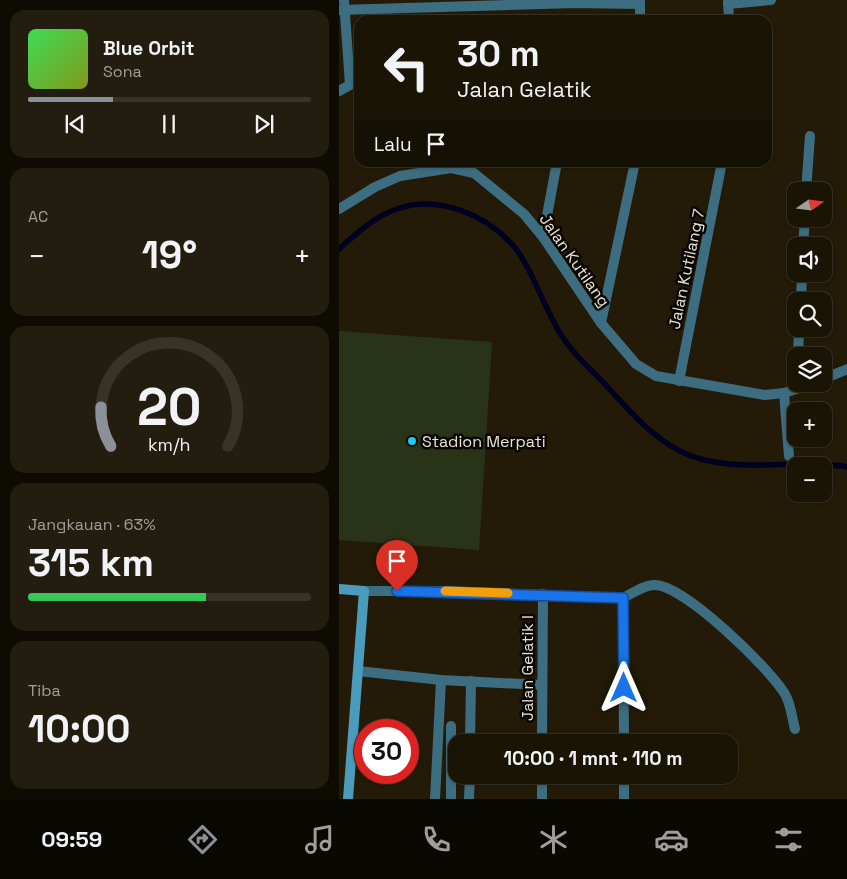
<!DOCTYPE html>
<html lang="id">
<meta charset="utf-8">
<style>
body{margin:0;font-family:"Space Grotesk",sans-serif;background:#231d0f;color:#f1f3f6;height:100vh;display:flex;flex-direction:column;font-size:19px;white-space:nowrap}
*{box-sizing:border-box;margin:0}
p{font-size:16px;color:#9f9e9a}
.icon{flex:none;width:28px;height:28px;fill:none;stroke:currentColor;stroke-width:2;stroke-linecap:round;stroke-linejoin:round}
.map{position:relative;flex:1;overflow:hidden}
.side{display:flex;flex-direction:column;gap:10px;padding:10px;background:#0e0b03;width:339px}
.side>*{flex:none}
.hud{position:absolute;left:15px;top:15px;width:418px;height:152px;border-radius:15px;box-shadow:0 1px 4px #0004,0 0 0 1px #383327;background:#1a1405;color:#f1f3f6;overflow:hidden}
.needle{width:32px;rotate:76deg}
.buttons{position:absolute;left:448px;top:182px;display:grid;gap:10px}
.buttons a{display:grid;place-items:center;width:45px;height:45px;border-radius:10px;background:#1a1405;box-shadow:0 1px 4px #0004,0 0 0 1px #383327;font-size:25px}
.speed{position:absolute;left:15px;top:719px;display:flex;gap:10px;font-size:25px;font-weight:700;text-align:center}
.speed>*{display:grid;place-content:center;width:65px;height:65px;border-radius:50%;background:#1a1405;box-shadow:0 1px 4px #0004,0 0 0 1px #383327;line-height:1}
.speed .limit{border:8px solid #d22;background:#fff;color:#111}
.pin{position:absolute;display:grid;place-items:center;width:42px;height:42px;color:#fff;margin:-51px -21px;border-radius:50% 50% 50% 0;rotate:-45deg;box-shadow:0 0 5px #0007}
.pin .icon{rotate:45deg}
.me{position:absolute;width:55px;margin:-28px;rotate:0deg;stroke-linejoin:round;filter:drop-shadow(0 0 4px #0008)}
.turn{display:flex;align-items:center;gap:18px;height:105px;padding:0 20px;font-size:22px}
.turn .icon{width:65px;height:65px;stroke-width:2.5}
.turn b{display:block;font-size:35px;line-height:42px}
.then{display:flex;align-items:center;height:48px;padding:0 20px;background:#0003;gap:10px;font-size:19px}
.big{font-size:38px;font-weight:600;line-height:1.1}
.side .widget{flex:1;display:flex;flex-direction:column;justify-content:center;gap:8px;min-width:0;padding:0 18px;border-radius:15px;background:#231d0f}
.side .dial{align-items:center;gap:0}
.dial svg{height:130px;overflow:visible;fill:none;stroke:#383327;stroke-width:7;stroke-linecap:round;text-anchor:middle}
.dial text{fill:#f1f3f6;stroke:none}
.song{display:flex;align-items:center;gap:15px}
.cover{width:60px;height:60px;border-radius:8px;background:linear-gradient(135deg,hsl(130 70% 55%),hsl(70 70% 35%))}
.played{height:5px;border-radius:2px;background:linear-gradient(90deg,#8c9099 30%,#383327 30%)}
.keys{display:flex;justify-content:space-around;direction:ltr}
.heat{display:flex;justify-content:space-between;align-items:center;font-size:28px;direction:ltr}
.charge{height:8px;border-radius:4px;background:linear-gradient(90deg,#34c759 63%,#383327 0)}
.trip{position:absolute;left:109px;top:734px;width:290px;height:50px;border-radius:15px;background:#1a1405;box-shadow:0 1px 4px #0004,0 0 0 1px #383327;font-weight:600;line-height:50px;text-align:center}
.tabs{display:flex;height:80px;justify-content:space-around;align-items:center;background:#0a0802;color:#9f9e9a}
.tabs .icon{width:35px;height:35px}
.tabs .current{color:#8c9099}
.tabs b{font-size:22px;color:#f1f3f6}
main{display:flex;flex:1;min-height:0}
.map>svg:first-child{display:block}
.green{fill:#293317}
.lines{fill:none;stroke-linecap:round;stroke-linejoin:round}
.stream{stroke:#000120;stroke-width:5.5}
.street{stroke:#3d6d81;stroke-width:10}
.secondary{stroke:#4a9bbc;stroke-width:10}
.route-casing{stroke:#114b97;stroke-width:12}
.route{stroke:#1a73e8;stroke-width:9}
.slow{stroke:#f59e0b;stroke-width:9}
.poi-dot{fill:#17cafb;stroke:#090602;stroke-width:2}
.labels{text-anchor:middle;stroke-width:5;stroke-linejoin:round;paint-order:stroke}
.street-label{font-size:16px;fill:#eae4d7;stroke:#090602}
.poi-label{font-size:16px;fill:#eae4d7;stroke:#090602;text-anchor:start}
</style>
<main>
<section class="side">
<div class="widget">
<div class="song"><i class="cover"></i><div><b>Blue Orbit</b><p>Sona</p></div></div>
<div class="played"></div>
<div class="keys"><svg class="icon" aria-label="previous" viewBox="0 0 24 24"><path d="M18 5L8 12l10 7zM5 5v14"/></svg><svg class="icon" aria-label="pause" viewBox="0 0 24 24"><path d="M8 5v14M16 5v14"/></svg><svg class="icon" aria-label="next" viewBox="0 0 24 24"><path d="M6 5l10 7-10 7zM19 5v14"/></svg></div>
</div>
<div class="widget"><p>AC</p>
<div class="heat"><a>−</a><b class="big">19°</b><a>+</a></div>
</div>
<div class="widget dial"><svg viewBox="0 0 100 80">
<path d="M14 69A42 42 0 1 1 86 69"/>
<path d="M14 69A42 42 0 0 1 8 45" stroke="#8c9099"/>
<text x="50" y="56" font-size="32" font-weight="700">20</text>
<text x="50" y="72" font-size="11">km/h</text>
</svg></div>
<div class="widget"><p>Jangkauan · 63%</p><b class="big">315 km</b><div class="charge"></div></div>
<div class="widget"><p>Tiba</p><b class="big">10:00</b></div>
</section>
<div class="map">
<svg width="509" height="799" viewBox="0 0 509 799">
<rect width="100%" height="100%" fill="#231b07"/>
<polygon class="green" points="0,331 153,342 140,550 0,540"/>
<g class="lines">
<path class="stream" d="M 0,249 C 17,234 34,218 55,210 C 98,193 149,215 177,249 C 197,275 207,316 227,342 C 236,355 249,367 260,378 C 286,405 307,433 341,451 C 389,476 456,458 509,467"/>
<g class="street">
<polyline points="301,0 301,20"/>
<polyline points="389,0 390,20"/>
<polyline points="389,4 432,0"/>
<polyline points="0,10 236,3 301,4"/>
<polyline points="0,91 11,85 5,0"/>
<polyline points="467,191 471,136"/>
<polyline points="0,209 36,187 61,176 112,168 135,173 185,214 204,237 262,323 297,364 317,376 426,395 445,393 472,384"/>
<polyline points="204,237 218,162"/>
<polyline points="464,246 466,219"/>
<polyline points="462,301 463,274"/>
<polyline points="262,323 296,162"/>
<polyline points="459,356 460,329"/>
<polyline points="484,379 509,369"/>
<polyline points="340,381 383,162"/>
<polyline points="445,393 450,456"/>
<path d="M 25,591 L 107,591 L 284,598 C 293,594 306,584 316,585 C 345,585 433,670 447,696 C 452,706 453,718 456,729"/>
<polyline points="284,598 285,742"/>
<polyline points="19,671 102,680 203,685"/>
<polyline points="131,742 132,681"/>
<polyline points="203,742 204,594"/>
<polyline points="285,775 285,799"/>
<polyline points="96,799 102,680"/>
<polyline points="112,799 112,726"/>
<polyline points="130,799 131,775"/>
<polyline points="203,799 203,775"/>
</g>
<polyline class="secondary" points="0,589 25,591 9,799"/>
</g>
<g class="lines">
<g class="route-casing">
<polyline id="route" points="58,591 284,598 285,688"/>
</g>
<use href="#route" class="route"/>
<polyline class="slow" points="106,591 169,593"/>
</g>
<circle class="poi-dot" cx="73" cy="441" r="5"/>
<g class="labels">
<g class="street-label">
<text transform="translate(236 260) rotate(55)" y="6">Jalan Kutilang</text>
<text transform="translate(347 269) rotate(-78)" y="6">Jalan Kutilang 7</text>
<text transform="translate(188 668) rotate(-90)" y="6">Jalan Gelatik I</text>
</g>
<g class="poi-label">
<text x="83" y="447">Stadion Merpati</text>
</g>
</g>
</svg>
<div class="buttons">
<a><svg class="needle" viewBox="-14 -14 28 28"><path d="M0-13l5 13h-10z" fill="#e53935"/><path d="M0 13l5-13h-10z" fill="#9f9e9a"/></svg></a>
<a><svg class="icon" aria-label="sound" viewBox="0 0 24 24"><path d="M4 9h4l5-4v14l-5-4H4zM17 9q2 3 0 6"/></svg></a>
<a><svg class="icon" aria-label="search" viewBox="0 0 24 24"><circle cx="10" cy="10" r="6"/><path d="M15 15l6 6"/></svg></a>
<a><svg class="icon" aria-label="layers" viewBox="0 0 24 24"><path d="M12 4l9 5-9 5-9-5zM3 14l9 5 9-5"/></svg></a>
<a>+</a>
<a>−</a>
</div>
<div class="speed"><div class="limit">30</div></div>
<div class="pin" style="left:58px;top:591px;background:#d93025"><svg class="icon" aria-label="arrive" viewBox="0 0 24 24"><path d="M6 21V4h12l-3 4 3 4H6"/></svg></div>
<svg class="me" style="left:285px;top:688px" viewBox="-20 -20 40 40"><path d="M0-17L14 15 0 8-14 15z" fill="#1a73e8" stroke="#fff" stroke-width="4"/></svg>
<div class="trip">10:00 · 1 mnt · 110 m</div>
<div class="hud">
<div class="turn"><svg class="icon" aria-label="left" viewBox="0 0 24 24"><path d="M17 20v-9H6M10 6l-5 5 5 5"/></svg><div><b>30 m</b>Jalan Gelatik</div></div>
<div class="then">Lalu<svg class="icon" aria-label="arrive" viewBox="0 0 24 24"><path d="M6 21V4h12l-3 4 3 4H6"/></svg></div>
</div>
</div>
</main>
<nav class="tabs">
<b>09:59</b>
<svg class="icon current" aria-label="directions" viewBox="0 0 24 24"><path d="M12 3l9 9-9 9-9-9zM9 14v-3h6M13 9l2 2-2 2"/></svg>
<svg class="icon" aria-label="music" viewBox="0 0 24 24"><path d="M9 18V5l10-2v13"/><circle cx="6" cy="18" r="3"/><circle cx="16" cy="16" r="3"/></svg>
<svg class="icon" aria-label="phone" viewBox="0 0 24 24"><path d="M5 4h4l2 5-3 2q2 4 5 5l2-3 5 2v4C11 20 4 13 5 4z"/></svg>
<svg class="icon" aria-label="climate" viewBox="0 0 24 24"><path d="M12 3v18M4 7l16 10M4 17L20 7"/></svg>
<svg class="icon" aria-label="car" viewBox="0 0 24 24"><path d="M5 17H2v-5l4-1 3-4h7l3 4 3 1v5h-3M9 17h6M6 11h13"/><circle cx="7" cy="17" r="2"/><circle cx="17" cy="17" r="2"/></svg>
<svg class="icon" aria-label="filters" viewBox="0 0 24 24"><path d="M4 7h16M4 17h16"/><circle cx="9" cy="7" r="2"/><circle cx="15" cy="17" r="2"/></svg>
</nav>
